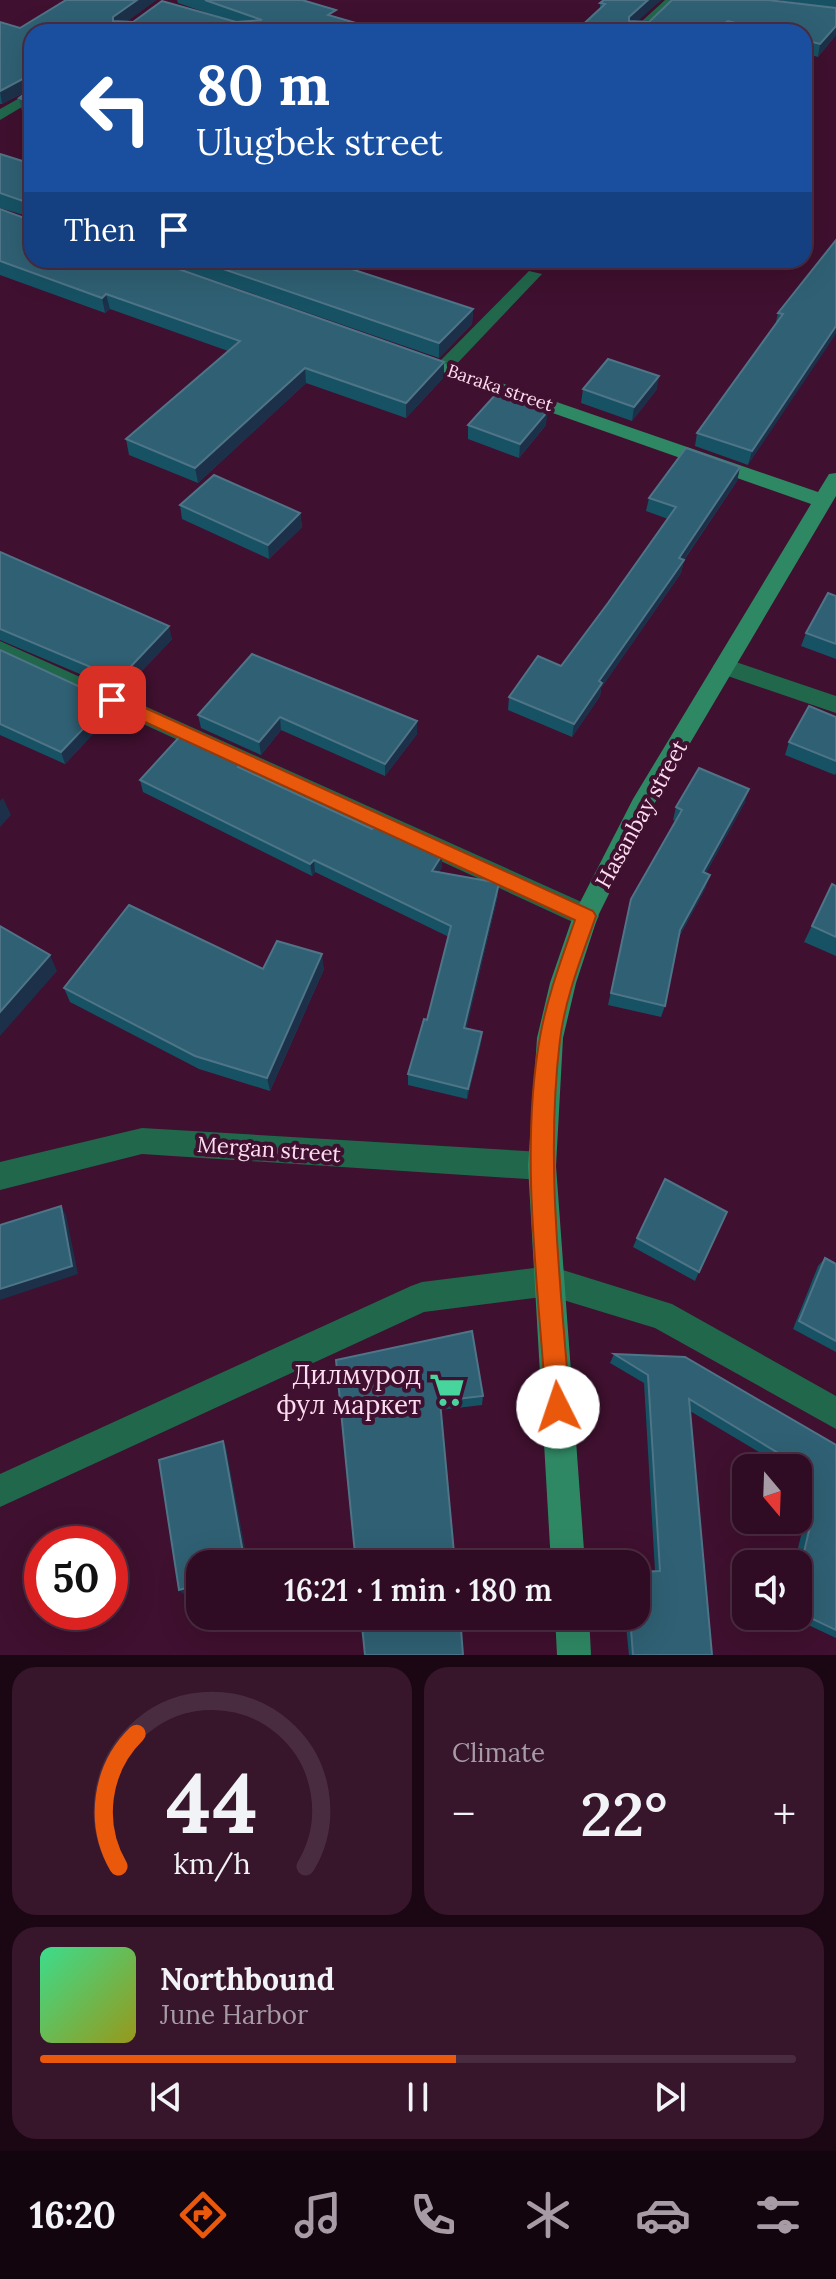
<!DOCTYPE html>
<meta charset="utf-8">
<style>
body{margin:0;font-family:Lora,serif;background:#37152b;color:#f1f3f6;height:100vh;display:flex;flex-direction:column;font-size:30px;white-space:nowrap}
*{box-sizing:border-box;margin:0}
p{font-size:26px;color:#a79ba6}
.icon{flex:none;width:44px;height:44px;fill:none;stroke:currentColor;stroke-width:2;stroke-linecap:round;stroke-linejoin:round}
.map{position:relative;height:1655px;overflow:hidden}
.sheet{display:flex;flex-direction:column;gap:12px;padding:12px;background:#1a0713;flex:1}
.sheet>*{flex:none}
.banner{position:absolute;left:24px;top:24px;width:788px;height:244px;border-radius:24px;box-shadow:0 8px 32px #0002,0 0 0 2px #4a2c41;background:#1a4fa0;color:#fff;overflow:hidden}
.needle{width:52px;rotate:161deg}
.buttons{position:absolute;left:732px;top:1454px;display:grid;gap:16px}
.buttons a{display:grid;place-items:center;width:80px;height:80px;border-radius:16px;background:#2f0c23;box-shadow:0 8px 32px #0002,0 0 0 2px #4a2c41;font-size:40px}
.speed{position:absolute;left:24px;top:1526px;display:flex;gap:16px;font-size:40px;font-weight:700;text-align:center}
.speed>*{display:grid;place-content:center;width:104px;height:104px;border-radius:50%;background:#2f0c23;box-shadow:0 8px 32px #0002,0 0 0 2px #4a2c41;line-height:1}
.speed .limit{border:12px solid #d22;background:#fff;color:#111}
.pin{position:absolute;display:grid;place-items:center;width:68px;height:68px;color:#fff;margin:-34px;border-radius:16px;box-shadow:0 4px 12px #0006}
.me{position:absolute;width:88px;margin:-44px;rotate:356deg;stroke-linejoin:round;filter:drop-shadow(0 0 6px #0008)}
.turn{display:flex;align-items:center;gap:28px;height:168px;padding:0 40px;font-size:36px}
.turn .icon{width:104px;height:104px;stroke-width:2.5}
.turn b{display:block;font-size:56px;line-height:68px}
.then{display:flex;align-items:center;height:76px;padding:0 40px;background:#0003;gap:16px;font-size:30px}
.big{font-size:60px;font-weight:600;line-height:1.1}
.sheet .tile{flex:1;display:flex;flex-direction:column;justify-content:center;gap:12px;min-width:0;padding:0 28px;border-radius:24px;background:#37152b}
.sheet .dial{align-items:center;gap:0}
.dial svg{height:208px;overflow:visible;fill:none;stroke:#4a2c41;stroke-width:7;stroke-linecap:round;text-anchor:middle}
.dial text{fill:#f1f3f6;stroke:none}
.song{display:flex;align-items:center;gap:24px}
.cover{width:96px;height:96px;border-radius:12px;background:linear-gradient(135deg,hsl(150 70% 55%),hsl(60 70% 35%))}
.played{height:8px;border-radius:4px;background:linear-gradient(90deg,#ea580c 55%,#4a2c41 55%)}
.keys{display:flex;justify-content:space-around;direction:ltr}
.heat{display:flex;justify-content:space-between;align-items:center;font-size:44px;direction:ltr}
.sheet .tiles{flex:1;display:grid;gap:12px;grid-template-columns:1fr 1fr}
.tile:last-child{grid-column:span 2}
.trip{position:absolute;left:186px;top:1550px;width:464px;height:80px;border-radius:24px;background:#2f0c23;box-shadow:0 8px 32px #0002,0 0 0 2px #4a2c41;font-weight:600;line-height:80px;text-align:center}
.tabs{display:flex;height:128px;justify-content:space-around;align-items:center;background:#13050e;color:#a79ba6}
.tabs .icon{width:56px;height:56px}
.tabs .on{color:#ea580c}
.tabs b{font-size:36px;color:#f1f3f6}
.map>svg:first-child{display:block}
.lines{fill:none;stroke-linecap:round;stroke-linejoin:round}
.lane{fill:#21674b;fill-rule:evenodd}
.street{fill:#21674b;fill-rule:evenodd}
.secondary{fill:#2f8864;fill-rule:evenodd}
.wall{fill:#165264}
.shaded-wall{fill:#1c3149}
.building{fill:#2f6073;stroke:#4f7487;stroke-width:2}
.route{fill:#ea580c;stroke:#983908;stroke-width:2}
.labels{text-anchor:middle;stroke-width:8;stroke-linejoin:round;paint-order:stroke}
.far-street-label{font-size:18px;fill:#fdddef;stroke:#3f102f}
.street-label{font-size:22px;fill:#fdddef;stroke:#3f102f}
.near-poi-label{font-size:26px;fill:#fdddef;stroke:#3f102f;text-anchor:end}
</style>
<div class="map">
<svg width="836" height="1655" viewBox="0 0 836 1655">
<rect width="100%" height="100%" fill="#3f102f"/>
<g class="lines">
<polygon class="lane" points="529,271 542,274 449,372 437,372 437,364"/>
<g class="street">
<polygon points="665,0 680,0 645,32 630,32"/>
<polygon points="32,91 32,101 0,120 0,109"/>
<polygon points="0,641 595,908 599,916 595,924 586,927 577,924 0,658"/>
<polygon points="724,658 836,696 836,713 716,672 713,666"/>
<polygon points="142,1128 542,1152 552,1156 556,1166 552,1176 542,1180 142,1154 0,1190 0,1162"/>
<polygon points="550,1266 672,1304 836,1396 836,1429 655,1328 550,1296 424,1312 0,1507 0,1474 411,1286 422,1282"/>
</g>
<g class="secondary">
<polygon points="414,353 818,492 829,474 836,473 836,496 650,811 598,916 576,983 563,1038 556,1166 585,1564 551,1564 528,1166 537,1038 550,983 573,916 633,799 811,504 408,362 408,354"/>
<polygon points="555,1616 589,1616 591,1655 557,1655"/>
</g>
</g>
<g class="wall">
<polygon points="66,0 156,0 126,22 222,18 178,3 177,0 302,0 336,18 32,32 32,114 22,111 19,98 31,89 2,104 0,104 0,22 20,28"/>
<polygon points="604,0 661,0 637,21 836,8 836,35 818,57 804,53 804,32 575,32 600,9 600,3"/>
<polygon points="776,0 836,0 836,8"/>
<polygon points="0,154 32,164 32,260 444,362 444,377 406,418 306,383 198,483 129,455 126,439 228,351 110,309 105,313 0,275 0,209 27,219 30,217 0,208"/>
<polygon points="826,254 748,465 695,446 697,433 775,326 778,313"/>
<polygon points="155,260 324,260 473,309 472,324 439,358"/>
<polygon points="583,389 657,389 632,421 581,403"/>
<polygon points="468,425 546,425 519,458 468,439"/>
<polygon points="740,467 737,481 684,560 681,573 601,688 600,696 572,737 508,710 509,697 561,666 608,603 668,519 646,511 649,498"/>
<polygon points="180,505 300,513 302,527 269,559 182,519"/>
<polygon points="0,552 172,639 122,692 0,640"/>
<polygon points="836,596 836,659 801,646 806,633"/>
<polygon points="0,650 106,710 102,714 104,722 65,764 0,735"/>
<polygon points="252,654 417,734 385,776 281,730 261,755 201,728 198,715"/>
<polygon points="836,717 836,773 835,775 785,755 789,742"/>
<polygon points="244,769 372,829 442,855 442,867 439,872 498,895 466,1029 482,1032 481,1043 467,1099 408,1085 408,1074 427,1020 449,937 315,872 312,876 143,792 140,780"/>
<polygon points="745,802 706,873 706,887 678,939 665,1006 661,1017 608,1005 631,899 676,821 673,820 676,807"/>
<polygon points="832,884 836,886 836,956 804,942"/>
<polygon points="263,969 324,969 270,1091 199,1069 70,1002 64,988"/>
<polygon points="637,1238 699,1272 695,1281 633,1247"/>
<polygon points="825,1258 836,1264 836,1352 793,1329 818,1266"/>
<polygon points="614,1354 836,1445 836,1638 789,1616 798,1616 798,1564 794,1564 803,1528 789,1520 798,1520 798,1468 780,1468 781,1465 690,1411 712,1655 629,1655 625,1616 636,1616 655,1571 644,1383 610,1363"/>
<polygon points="336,1360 483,1396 482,1405 440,1410"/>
</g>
<g class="shaded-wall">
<polygon points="137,0 156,0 115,30 113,21 113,17"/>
<polygon points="648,0 661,0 628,30 629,17"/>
<polygon points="728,21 726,32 711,32"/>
<polygon points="836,26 836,35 818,57 820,44"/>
<polygon points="30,75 32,88 2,104 0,91"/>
<polygon points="106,294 110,309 105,313 102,298"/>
<polygon points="473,309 472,324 439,358 439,343"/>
<polygon points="836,326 836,334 748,465 752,451"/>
<polygon points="444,362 444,377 406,418 406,403"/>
<polygon points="305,368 306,383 198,483 195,468"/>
<polygon points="659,376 657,389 632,421 634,407"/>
<polygon points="548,411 546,425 519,458 520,444"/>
<polygon points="740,467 737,481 676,571 679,558"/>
<polygon points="300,513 302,527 269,559 268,545"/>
<polygon points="684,560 681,573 601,688 600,696 572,737 574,724 599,681"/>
<polygon points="169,626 172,639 122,692 119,679"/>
<polygon points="102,697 106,710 102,714 104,722 65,764 61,752 93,706"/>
<polygon points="280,717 281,730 261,755 259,742"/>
<polygon points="417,721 417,734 385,776 385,764"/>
<polygon points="749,789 745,802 700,884 703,872"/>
<polygon points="3,798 11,815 0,827 0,801"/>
<polygon points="442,855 442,867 432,883 432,871"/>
<polygon points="314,860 315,872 312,876 310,864"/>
<polygon points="710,875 706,887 676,942 680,930"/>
<polygon points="499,883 498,895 464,1039 464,1028"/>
<polygon points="322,954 324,969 270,1091 267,1078"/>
<polygon points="50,955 57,971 0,1036 0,1012"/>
<polygon points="482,1032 481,1043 467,1099 468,1089"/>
<polygon points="61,1206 66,1215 78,1274 0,1300 0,1289"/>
<polygon points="223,1441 226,1447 248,1564 245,1564"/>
<polygon points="200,1584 200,1589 183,1594 179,1590"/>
</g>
<g class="building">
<polygon points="66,0 137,0 113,17 113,21 133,22 162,1 236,22 262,20 205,0 302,0 336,10 328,15 387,32 32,32 32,88 30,75 0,91 0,22 20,28"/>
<polygon points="604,0 648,0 629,17 629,21 649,22 672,0 768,0 836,8 836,26 820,44 804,40 804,32 772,32 728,21 711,32 673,32 667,30 665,32 575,32 605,4 600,3"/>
<polygon points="32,88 32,102 19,98"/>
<polygon points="0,154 32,164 32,260 153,260 444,362 406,403 305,368 195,468 126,439 240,341 106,294 102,298 0,261 0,209 27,219 31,216 29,203 0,193"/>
<polygon points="836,240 836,326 752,451 697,433 783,314 778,313"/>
<polygon points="197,260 324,260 473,309 439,343"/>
<polygon points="608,359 659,376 634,407 583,389"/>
<polygon points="497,393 548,411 520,444 468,425"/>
<polygon points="686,448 740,467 679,558 684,560 599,681 602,683 574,724 509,697 538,656 561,666 608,603 676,507 649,498"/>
<polygon points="214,475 300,513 268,545 180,505"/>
<polygon points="0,552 169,626 119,679 0,629"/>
<polygon points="828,593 836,596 836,644 806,633"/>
<polygon points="0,650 102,697 93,706 101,710 61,752 0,724"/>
<polygon points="252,654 417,721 385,764 280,717 259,742 198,715"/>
<polygon points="809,706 836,717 836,761 789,742"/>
<polygon points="182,734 243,761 238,767 372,829 375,825 442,855 432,871 499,883 464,1028 482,1032 468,1089 408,1074 424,1019 427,1020 451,926 314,860 310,864 140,780"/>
<polygon points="699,768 749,789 703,872 710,875 680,930 665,1006 611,993 631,899 682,810 676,807"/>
<polygon points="832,884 836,886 836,937 812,926"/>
<polygon points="129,905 263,969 277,941 322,954 267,1078 195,1056 64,988"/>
<polygon points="0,926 50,955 0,1012"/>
<polygon points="665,1179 727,1212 699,1272 637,1238"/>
<polygon points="61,1206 72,1266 0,1289 0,1225"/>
<polygon points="825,1258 836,1264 836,1341 799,1321"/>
<polygon points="472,1331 483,1396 440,1401 455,1564 356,1564 336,1360"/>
<polygon points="614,1354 685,1357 836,1445 836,1630 798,1612 798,1578 811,1522 798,1515 798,1468 784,1468 788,1459 689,1399 712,1655 633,1655 630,1616 636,1616 636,1572 660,1571 648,1375"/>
<polygon points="223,1441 245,1564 200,1564 200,1584 179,1590 159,1460"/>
<polygon points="361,1616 460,1616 463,1655 365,1655"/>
</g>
<path class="route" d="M 112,693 L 593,911 L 596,916 C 582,956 565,998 560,1040 C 545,1162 561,1285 570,1407 L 567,1415 L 558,1419 L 550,1415 L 546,1407 C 539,1288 519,1154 540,1037 C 547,997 562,958 575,920 L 106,704 L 103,700 Z"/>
<defs>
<g id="supermarket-bare" transform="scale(2.76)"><path d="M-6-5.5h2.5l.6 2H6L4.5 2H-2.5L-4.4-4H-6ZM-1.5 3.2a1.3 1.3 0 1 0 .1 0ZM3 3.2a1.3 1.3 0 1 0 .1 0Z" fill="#48d49d" stroke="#3f102f" stroke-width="2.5" paint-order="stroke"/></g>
</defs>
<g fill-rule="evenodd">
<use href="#supermarket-bare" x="447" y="1390"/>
</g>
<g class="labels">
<g class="far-street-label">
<text transform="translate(500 388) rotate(19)" y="6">Baraka street</text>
</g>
<g class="street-label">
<text transform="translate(641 814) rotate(-61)" y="8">Hasanbay street</text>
<text transform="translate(269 1149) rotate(4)" y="8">Mergan street</text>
</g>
<g class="near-poi-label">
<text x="421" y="1384">Дилмурод<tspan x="421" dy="30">фул маркет</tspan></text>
</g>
</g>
</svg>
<div class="buttons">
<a><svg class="needle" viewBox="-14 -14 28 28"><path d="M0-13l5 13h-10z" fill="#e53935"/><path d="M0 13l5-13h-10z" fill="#a79ba6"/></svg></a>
<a><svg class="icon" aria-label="sound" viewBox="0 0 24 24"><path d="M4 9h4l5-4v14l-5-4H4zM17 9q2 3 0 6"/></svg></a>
</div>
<div class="speed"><div class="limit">50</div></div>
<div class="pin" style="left:112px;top:700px;background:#d93025"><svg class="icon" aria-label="arrive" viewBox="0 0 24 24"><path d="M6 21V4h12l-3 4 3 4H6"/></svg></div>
<svg class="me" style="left:558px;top:1407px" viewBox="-20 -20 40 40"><circle r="19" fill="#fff"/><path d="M0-13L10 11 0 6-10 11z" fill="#ea580c"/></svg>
<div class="trip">16:21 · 1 min · 180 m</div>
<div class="banner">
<div class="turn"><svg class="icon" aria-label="left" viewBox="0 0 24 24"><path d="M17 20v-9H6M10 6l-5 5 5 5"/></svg><div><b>80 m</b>Ulugbek street</div></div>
<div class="then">Then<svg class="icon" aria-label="arrive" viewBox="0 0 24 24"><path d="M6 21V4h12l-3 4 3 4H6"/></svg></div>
</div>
</div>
<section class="sheet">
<div class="tiles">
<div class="tile dial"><svg viewBox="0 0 100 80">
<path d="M14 69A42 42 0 1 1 86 69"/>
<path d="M14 69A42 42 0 0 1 21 18" stroke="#ea580c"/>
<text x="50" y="56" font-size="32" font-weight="700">44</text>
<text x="50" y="72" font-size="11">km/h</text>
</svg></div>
<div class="tile"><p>Climate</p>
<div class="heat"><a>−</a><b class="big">22°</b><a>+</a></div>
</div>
<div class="tile">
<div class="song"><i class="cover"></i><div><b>Northbound</b><p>June Harbor</p></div></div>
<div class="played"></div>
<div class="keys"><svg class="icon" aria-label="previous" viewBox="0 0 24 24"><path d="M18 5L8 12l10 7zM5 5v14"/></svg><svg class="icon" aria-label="pause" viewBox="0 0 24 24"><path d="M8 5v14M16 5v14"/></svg><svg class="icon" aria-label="next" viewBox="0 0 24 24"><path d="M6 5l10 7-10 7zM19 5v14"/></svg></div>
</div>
</div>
</section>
<nav class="tabs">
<b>16:20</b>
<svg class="icon on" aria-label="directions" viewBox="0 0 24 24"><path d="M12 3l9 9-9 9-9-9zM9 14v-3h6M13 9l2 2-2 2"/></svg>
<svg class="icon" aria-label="music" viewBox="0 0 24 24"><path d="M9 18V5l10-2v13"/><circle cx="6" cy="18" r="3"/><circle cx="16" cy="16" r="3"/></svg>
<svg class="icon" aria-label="phone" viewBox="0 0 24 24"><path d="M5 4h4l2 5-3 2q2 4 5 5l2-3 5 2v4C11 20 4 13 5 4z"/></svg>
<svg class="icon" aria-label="climate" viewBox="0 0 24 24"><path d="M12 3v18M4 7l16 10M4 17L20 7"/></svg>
<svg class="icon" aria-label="car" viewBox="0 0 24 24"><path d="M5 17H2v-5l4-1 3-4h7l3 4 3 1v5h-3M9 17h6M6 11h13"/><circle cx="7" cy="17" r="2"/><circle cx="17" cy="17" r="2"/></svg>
<svg class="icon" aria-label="filters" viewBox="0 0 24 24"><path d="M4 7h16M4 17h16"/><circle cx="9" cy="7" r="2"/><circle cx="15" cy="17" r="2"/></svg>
</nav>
